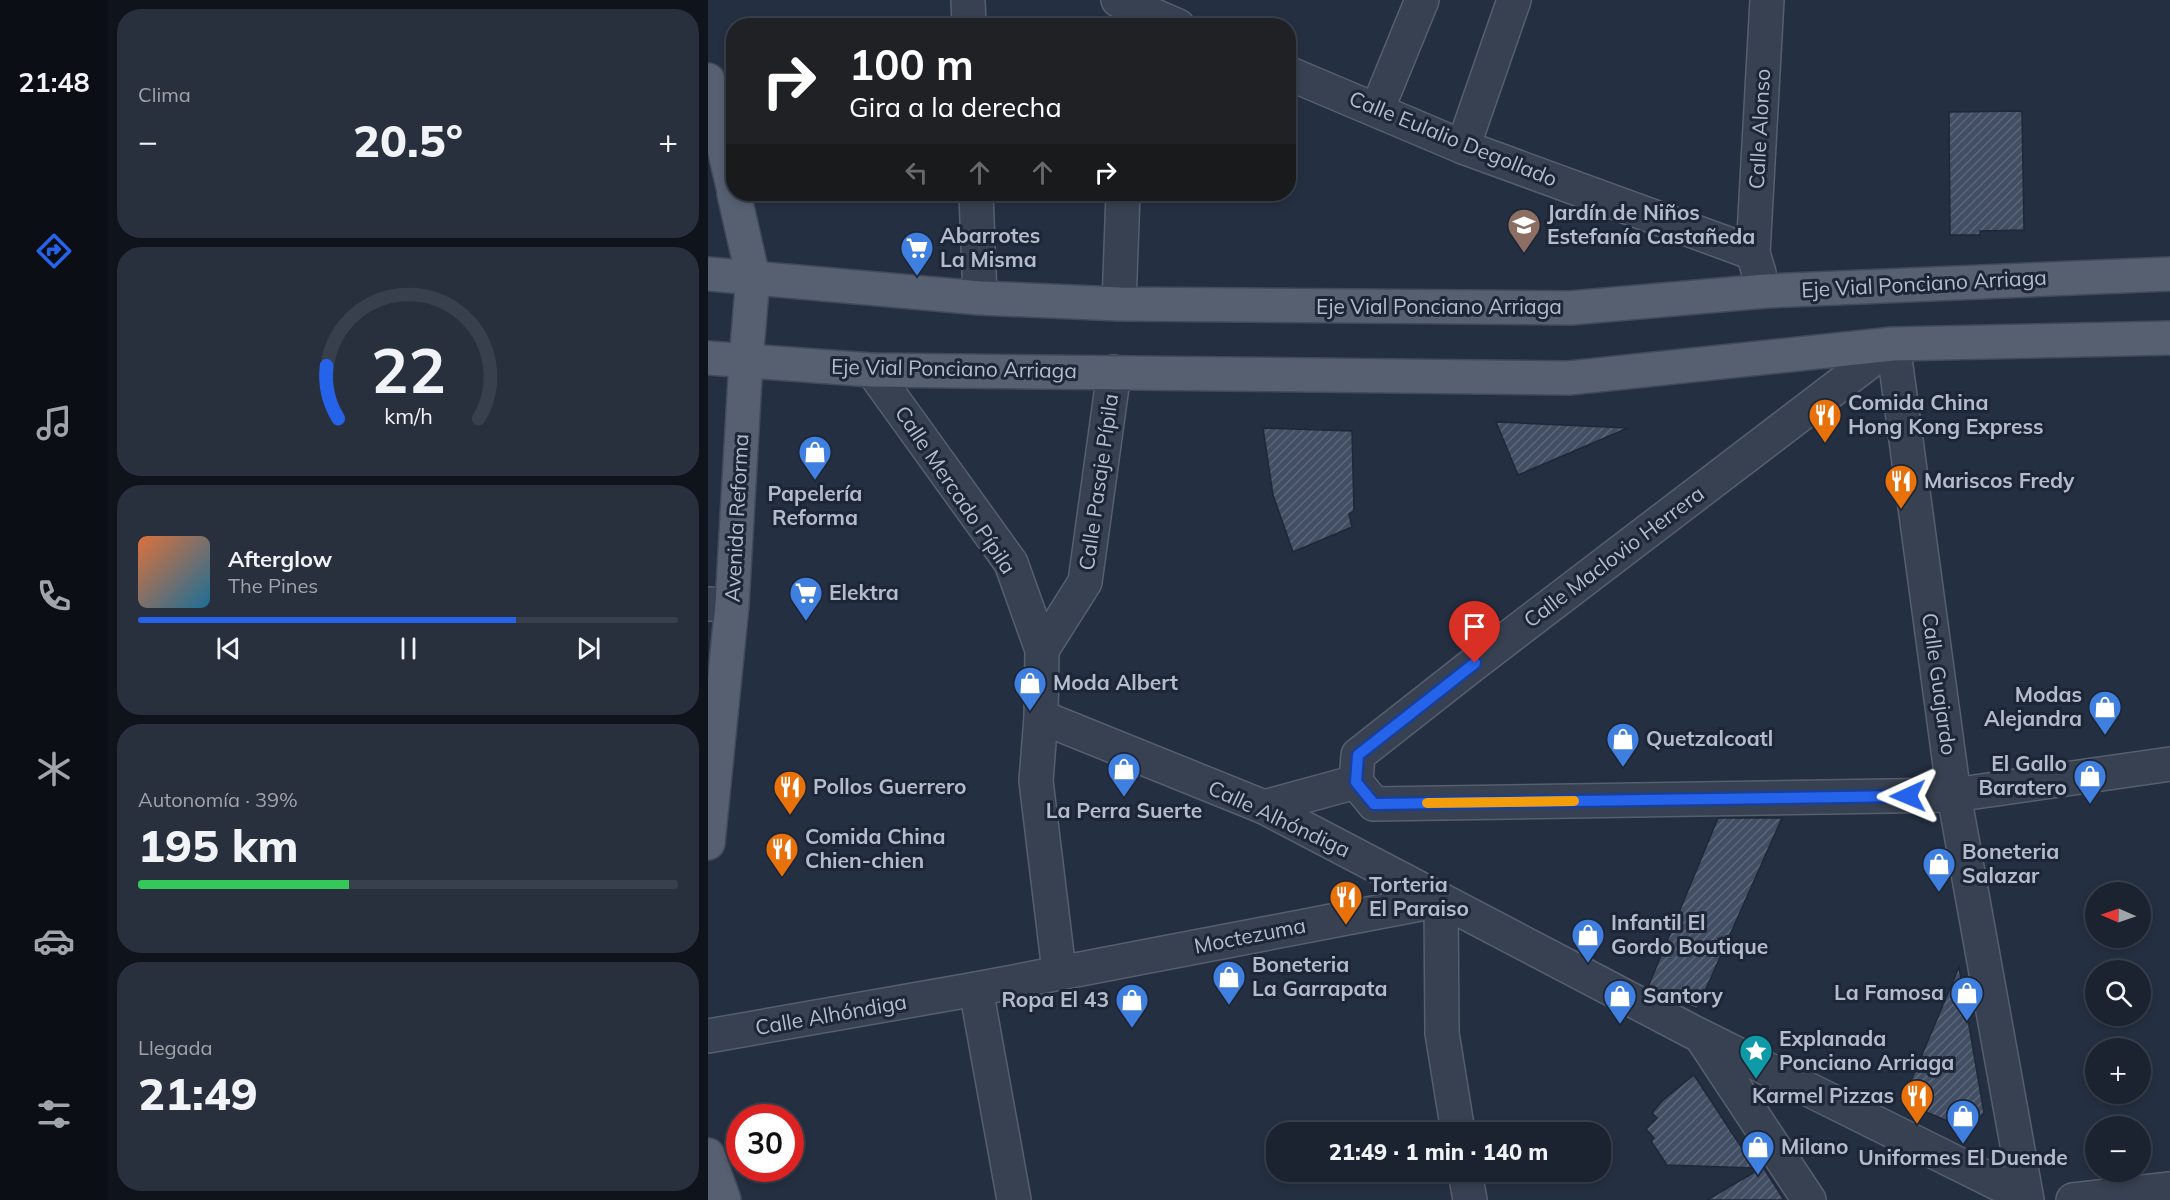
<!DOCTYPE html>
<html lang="es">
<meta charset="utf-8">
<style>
body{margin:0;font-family:Mulish,sans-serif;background:#282f3d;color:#f1f3f6;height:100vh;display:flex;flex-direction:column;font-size:22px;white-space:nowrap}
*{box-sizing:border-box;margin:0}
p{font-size:20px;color:#a0a4ab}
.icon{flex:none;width:33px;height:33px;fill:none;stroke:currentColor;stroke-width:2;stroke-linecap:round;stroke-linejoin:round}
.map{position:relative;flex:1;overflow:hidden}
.sheet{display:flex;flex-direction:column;gap:9px;padding:9px;background:#0f131b;width:600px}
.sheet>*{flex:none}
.banner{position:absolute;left:18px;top:18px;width:570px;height:183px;border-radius:24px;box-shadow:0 3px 9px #0003,0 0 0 2px #39404d;background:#202124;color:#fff;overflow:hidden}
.needle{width:39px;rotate:272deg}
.controls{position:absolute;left:1377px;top:882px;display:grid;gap:12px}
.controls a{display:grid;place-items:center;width:66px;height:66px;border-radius:50%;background:#1b2331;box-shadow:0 3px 9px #0003,0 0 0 2px #39404d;font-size:30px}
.speed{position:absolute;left:18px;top:1104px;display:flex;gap:12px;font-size:30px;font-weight:700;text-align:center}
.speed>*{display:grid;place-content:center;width:78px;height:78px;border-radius:50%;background:#1b2331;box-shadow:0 3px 9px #0003,0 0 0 2px #39404d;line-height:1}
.speed .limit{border:9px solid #d22;background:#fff;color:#111}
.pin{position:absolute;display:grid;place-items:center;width:51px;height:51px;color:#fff;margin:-62px -26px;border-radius:50% 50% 50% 0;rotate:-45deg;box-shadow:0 0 6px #0007}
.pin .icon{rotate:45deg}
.me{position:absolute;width:66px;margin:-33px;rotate:269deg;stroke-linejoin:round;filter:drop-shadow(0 0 4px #0008)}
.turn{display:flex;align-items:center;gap:21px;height:126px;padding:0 24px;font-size:27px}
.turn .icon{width:78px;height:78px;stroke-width:2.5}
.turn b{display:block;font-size:42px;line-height:51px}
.lanes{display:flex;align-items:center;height:57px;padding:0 24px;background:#0003;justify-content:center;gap:30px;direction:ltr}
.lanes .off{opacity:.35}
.big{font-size:45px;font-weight:800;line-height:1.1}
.sheet .card{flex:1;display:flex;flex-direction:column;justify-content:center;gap:9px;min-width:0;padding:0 21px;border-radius:24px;background:#282f3d}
.sheet .dial{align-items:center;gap:0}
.dial svg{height:156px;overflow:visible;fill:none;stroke:#39404d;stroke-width:7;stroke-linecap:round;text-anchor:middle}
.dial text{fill:#f1f3f6;stroke:none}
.song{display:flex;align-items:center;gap:18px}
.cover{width:72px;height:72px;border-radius:9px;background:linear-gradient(135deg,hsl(20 70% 55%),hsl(200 70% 35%))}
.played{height:6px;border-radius:3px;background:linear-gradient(90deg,#2563eb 70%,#39404d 70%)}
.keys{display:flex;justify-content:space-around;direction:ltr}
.heat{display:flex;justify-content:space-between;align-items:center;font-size:33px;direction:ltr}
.charge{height:9px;border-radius:4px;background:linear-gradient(90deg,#34c759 39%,#39404d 0)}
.trip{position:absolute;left:558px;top:1122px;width:345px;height:60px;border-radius:24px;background:#1b2331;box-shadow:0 3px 9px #0003,0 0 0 2px #39404d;font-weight:800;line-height:60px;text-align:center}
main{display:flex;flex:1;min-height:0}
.tab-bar{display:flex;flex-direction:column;width:108px;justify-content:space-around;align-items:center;background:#0b0e14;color:#a0a4ab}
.tab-bar .icon{width:42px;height:42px}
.tab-bar .selected{color:#2563eb}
.tab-bar b{font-size:27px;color:#f1f3f6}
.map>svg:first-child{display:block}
.building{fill:url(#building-hatch);stroke:#1f2838;stroke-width:1.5}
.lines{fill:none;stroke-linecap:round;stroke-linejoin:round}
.minor-casing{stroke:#565f6e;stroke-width:36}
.major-casing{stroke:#414a5a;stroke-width:36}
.minor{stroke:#384151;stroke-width:33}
.major{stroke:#566071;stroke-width:33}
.route-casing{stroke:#184099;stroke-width:15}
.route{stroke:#2563eb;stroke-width:10}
.slow{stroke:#f59e0b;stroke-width:10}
.labels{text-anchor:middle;stroke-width:6;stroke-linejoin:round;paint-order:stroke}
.street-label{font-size:21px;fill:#b4bccb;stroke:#1d2636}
.poi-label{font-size:21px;font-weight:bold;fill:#b4bccb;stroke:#1d2636;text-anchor:start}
</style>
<main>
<nav class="tab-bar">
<b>21:48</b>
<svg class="icon selected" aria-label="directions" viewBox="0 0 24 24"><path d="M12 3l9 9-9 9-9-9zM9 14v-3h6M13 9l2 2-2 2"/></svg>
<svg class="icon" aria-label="music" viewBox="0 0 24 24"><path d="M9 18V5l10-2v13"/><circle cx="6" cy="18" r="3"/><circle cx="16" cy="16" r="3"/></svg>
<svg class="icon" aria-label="phone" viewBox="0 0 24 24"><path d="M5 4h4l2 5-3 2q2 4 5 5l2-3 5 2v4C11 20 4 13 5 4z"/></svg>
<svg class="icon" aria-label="climate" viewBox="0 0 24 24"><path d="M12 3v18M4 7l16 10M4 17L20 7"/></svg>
<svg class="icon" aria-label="car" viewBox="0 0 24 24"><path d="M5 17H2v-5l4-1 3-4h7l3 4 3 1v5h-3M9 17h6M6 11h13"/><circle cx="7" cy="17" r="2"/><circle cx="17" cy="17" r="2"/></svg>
<svg class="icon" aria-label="filters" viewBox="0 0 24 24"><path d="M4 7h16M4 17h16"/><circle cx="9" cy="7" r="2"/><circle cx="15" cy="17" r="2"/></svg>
</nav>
<section class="sheet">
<div class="card"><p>Clima</p>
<div class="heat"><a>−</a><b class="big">20.5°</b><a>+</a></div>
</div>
<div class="card dial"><svg viewBox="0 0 100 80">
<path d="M14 69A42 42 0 1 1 86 69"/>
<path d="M14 69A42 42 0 0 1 8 42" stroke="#2563eb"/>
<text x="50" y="56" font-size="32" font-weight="700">22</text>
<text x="50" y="72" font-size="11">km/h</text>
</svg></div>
<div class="card">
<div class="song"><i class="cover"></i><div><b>Afterglow</b><p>The Pines</p></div></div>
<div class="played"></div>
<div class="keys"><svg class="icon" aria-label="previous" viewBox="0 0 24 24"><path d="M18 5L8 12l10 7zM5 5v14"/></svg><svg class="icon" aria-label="pause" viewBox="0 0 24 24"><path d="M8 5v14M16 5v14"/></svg><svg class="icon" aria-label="next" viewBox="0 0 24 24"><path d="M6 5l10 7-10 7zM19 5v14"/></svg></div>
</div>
<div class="card"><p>Autonomía · 39%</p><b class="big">195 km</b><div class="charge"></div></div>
<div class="card"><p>Llegada</p><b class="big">21:49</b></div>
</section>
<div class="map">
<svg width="1462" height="1200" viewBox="0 0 1462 1200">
<defs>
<pattern id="building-hatch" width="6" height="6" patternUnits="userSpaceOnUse" patternTransform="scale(1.5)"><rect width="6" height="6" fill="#424e63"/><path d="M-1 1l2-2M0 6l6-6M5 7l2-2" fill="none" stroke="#5b6678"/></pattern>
</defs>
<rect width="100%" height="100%" fill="#242f41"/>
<g class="building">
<polygon points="1314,111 1316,230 1272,231 1272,235 1242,235 1241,112"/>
<polygon points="788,422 920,428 810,475"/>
<polygon points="555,428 644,431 646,511 641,514 644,527 585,552 565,495"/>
<polygon points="1010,818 1074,818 989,1009 940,987"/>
<polygon points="1251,967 1276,1113 1261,1130 1194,1102"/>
<polygon points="986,1075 1047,1168 959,1165 943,1141 946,1138 938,1129 949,1118 944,1113 954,1101"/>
<polygon points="1055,1167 1076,1200 999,1200"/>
</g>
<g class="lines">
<g class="minor-casing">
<g id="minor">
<polyline points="260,0 261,26"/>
<polyline points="410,0 470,26"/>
<polyline points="580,73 755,147 1045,253"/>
<polyline points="669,110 714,0"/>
<polyline points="755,147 806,0"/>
<polyline points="268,194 272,298"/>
<polyline points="1051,273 1045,253 1059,0"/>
<polyline points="411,304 415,194"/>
<polyline points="164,370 303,563 334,650 333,717 328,781 351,971"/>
<polyline points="0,604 24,605"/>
<polyline points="334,650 377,582 406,372"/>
<polyline points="333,717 556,807 985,1032 1305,1191 1314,1200"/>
<polyline points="648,782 650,755 767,663 1185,344 1246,795 1319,1200"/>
<polyline points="648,782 666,804 1246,795 1462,764"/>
<polyline points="556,807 648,782"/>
<polyline points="268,989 306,1200"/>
<polyline points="0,1036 268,989 733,900 734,1033 750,1132"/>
<polyline points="994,1038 1101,1200"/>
<polyline points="757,1172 762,1200"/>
<polyline points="1365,1200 1462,1189"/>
</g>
</g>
<g class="major-casing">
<g id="major">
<polyline points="0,80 26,191"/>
<polyline points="0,274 272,298 411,304 862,308 1058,291 1462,274"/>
<polyline points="0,358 164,370 861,378 1185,344 1462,338"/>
<polyline points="0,843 24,605 38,360 45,277 26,194"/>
<polyline points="0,1155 16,1200"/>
</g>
</g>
<use href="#minor" class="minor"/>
<use href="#major" class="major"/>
</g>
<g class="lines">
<g class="route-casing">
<polyline id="route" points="767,663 650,755 648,782 666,804 1200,796"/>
</g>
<use href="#route" class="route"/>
<polyline class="slow" points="719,803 866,801"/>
</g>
<defs>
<g id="school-pin" transform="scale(1.725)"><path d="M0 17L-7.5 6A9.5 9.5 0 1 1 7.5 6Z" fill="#8d6e63" stroke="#1d2636"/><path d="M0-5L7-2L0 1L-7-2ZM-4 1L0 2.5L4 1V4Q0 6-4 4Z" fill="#fff"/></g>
<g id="supermarket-pin" transform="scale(1.725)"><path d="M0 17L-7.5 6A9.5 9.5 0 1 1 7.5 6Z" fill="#3f7fe0" stroke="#1d2636"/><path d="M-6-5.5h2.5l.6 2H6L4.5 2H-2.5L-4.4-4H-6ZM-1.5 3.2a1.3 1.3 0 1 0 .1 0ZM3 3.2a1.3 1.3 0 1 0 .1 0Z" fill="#fff"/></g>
<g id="restaurant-pin" transform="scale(1.725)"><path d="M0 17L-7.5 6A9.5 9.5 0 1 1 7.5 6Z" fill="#e8710a" stroke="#1d2636"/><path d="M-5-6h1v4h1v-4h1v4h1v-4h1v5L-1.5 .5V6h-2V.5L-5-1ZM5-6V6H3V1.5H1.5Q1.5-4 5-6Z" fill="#fff"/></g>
<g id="shop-pin" transform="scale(1.725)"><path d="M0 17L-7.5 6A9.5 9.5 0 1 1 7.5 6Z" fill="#3f7fe0" stroke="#1d2636"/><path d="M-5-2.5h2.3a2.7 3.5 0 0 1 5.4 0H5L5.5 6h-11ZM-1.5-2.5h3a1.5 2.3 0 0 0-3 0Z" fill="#fff"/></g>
<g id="sight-pin" transform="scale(1.725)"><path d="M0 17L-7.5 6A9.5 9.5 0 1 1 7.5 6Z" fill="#0f9aa8" stroke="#1d2636"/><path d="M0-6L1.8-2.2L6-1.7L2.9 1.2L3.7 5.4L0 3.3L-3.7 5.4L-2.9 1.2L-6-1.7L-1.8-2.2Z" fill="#fff"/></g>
</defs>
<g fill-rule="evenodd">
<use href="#school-pin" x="816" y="225"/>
<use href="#supermarket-pin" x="209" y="248"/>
<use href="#restaurant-pin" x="1117" y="415"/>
<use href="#shop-pin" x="107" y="452"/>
<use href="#restaurant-pin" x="1193" y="481"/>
<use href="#supermarket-pin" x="98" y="593"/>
<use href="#shop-pin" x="322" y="683"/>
<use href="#shop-pin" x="1397" y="707"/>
<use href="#shop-pin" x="915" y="739"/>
<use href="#shop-pin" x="416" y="769"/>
<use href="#shop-pin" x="1382" y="776"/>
<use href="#restaurant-pin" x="82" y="787"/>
<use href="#restaurant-pin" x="74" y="849"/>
<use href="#shop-pin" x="1231" y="864"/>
<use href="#restaurant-pin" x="638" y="897"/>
<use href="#shop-pin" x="880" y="935"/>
<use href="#shop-pin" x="521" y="977"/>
<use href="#shop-pin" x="1259" y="993"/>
<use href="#shop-pin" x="912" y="996"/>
<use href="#shop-pin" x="424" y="1000"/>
<use href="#sight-pin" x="1048" y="1051"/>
<use href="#restaurant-pin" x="1209" y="1096"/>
<use href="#shop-pin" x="1255" y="1116"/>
<use href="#shop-pin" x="1050" y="1147"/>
</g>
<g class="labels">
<g class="street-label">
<text transform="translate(1052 129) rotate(-87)" y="7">Calle Alonso</text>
<text transform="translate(745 139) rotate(22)" y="7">Calle Eulalio Degollado</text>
<text transform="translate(1216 284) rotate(-3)" y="7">Eje Vial Ponciano Arriaga</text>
<text x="731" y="314">Eje Vial Ponciano Arriaga</text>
<text transform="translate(246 369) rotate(1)" y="7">Eje Vial Ponciano Arriaga</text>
<text transform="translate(391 482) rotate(-82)" y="7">Calle Pasaje Pípila</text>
<text transform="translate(247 490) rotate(56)" y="7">Calle Mercado Pípila</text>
<text transform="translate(29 518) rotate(-87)" y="7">Avenida Reforma</text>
<text transform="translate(906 557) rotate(-37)" y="7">Calle Maclovio Herrera</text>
<text transform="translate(1231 684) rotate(82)" y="7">Calle Guajardo</text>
<text transform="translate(571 819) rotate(25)" y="7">Calle Alhóndiga</text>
<text transform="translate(542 936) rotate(-11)" y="7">Moctezuma</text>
<text transform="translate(123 1015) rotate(-10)" y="7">Calle Alhóndiga</text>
</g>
<g class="poi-label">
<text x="839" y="220">Jardín de Niños<tspan x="839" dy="24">Estefanía Castañeda</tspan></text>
<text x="232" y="243">Abarrotes<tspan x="232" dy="24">La Misma</tspan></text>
<text x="1140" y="410">Comida China<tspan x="1140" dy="24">Hong Kong Express</tspan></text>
<text x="1216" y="488">Mariscos Fredy</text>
<text x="107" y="501" text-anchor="middle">Papelería<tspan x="107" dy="24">Reforma</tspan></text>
<text x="121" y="600">Elektra</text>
<text x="345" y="690">Moda Albert</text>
<text x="1374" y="702" text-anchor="end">Modas<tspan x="1374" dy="24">Alejandra</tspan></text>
<text x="938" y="746">Quetzalcoatl</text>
<text x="1359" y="771" text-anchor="end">El Gallo<tspan x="1359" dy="24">Baratero</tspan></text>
<text x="105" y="794">Pollos Guerrero</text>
<text x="416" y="818" text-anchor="middle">La Perra Suerte</text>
<text x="97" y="844">Comida China<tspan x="97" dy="24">Chien-chien</tspan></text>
<text x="1254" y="859">Boneteria<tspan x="1254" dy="24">Salazar</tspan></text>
<text x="661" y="892">Torteria<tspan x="661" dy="24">El Paraiso</tspan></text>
<text x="903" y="930">Infantil El<tspan x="903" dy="24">Gordo Boutique</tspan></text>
<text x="544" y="972">Boneteria<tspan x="544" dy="24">La Garrapata</tspan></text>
<text x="1236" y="1000" text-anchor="end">La Famosa</text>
<text x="935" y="1003">Santory</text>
<text x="401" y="1007" text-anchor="end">Ropa El 43</text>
<text x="1071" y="1046">Explanada<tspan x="1071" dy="24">Ponciano Arriaga</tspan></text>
<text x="1186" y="1103" text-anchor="end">Karmel Pizzas</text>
<text x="1073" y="1154">Milano</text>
<text x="1255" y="1165" text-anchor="middle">Uniformes El Duende</text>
</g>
</g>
</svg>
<div class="controls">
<a><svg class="needle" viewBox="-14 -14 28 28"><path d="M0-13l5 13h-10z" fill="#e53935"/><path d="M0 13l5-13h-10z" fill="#a0a4ab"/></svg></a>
<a><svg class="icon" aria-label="search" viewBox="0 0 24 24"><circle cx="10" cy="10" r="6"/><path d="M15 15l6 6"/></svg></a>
<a>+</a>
<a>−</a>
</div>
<div class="speed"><div class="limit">30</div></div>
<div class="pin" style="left:767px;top:663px;background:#d93025"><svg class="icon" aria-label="arrive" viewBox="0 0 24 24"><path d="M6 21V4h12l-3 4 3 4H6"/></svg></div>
<svg class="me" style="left:1200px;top:796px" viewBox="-20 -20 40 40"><path d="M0-17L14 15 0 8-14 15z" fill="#2563eb" stroke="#fff" stroke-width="4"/></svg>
<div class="trip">21:49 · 1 min · 140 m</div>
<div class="banner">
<div class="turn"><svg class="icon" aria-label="right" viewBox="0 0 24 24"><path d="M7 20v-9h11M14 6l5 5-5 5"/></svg><div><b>100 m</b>Gira a la derecha</div></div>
<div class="lanes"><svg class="icon off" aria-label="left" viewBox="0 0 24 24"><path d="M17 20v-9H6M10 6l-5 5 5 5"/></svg><svg class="icon off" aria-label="ahead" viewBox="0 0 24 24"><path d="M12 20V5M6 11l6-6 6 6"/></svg><svg class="icon off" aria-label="ahead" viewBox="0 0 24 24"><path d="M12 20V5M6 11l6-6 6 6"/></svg><svg class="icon" aria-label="right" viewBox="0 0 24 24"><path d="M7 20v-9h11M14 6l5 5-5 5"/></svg></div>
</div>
</div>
</main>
